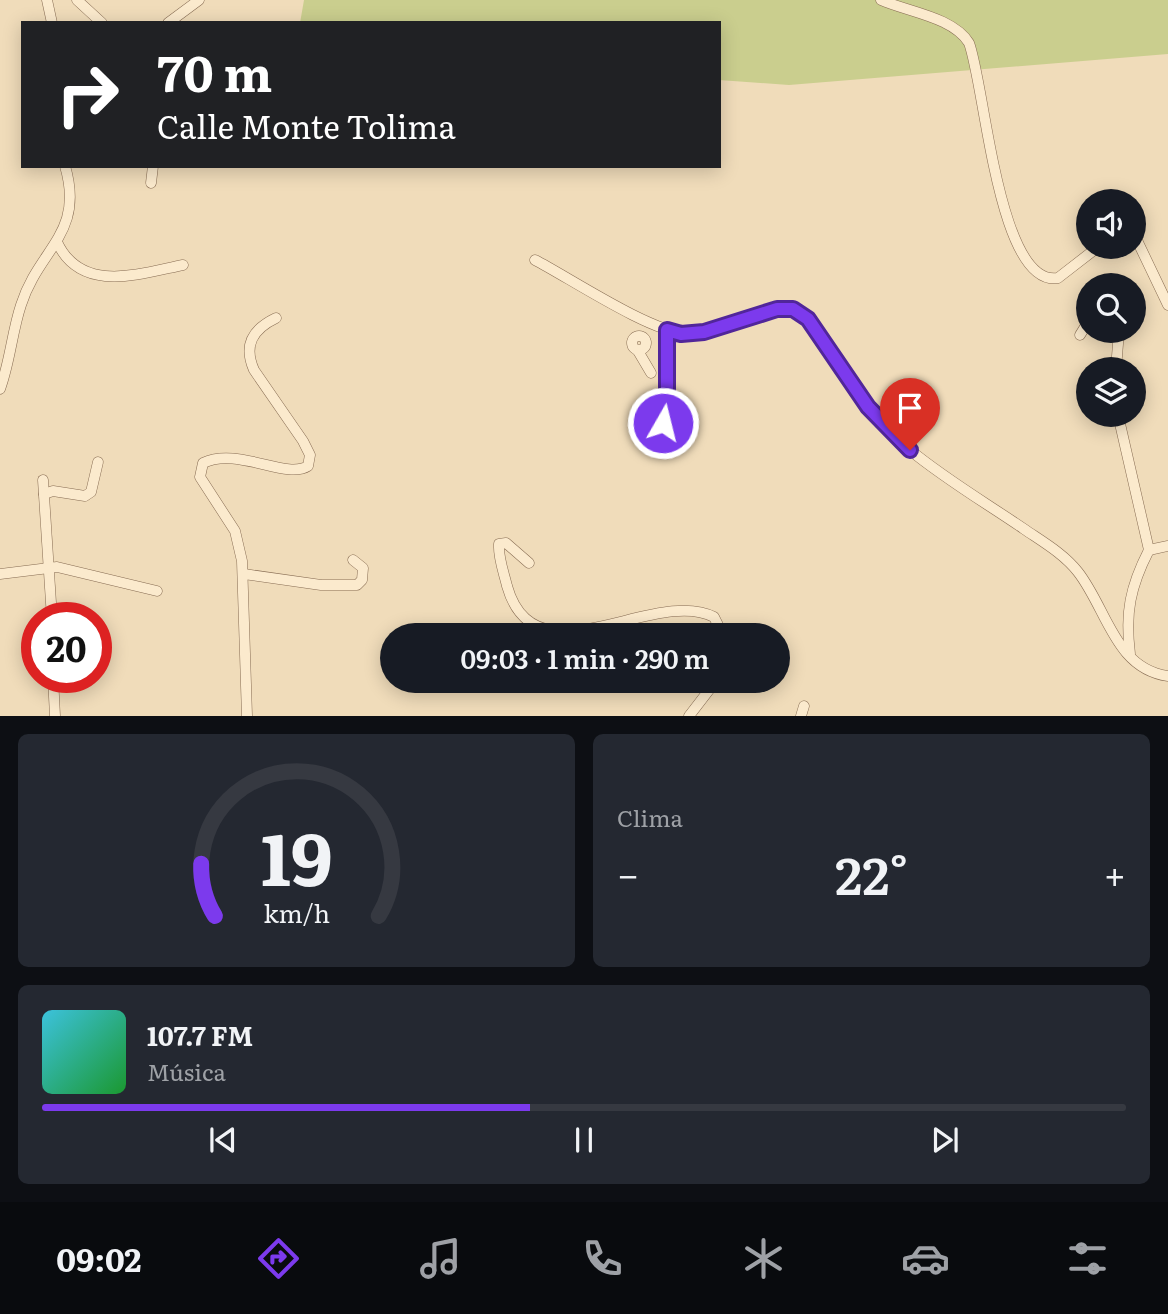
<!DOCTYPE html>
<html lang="es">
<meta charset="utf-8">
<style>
body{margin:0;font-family:Literata,serif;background:#242831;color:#f1f3f6;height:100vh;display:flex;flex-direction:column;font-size:26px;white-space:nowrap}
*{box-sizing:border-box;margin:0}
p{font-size:23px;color:#9ea1a6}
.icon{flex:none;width:38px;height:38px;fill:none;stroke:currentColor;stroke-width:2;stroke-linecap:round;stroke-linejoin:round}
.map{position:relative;height:716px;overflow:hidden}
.panel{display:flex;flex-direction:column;gap:18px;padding:18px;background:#0d0f14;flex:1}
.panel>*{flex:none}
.banner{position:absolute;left:21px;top:21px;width:700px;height:147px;border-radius:0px;box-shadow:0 4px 18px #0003;background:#202124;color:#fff;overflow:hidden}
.controls{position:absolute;left:1076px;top:189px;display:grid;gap:14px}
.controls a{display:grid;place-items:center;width:70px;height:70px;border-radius:50%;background:#171b24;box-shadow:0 4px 18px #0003;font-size:35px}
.speed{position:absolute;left:21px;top:602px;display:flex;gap:14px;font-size:35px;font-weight:700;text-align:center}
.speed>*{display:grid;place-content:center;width:91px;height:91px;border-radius:50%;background:#171b24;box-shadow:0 4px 18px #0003;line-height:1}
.speed .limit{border:10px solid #d22;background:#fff;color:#111}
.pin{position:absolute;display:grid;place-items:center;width:60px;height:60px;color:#fff;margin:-72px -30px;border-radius:50% 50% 50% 0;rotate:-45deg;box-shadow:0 0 7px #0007}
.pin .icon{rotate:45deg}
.me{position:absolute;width:77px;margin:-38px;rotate:8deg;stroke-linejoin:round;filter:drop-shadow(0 0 5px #0008)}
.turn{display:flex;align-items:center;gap:24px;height:147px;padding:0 21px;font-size:32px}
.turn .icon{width:91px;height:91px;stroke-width:2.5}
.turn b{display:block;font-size:49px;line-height:60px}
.big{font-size:52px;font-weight:600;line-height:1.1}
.panel .widget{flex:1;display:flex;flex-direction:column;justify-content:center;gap:10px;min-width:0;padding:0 24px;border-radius:10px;background:#242831}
.panel .dial{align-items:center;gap:0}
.dial svg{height:182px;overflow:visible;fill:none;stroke:#363941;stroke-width:7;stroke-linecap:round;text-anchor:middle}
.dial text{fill:#f1f3f6;stroke:none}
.song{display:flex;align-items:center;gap:21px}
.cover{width:84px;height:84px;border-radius:10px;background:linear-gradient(135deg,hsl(190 70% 55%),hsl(130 70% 35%))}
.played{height:7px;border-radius:4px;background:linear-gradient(90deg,#7c3aed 45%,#363941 45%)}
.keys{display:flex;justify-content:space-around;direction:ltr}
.heat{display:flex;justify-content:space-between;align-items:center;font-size:38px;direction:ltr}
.panel .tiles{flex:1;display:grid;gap:18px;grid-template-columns:1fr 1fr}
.widget:last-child{grid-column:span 2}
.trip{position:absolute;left:380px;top:623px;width:410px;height:70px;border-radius:35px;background:#171b24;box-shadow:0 4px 18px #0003;font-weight:600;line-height:70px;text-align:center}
.tab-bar{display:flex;height:112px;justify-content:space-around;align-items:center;background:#090b0e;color:#9ea1a6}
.tab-bar .icon{width:49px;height:49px}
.tab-bar .current{color:#7c3aed}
.tab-bar b{font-size:32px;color:#f1f3f6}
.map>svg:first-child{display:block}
.green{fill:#cace8e}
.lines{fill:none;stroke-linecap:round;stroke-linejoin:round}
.minor-casing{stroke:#876c53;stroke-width:11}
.minor{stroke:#fbeacd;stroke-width:10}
.route-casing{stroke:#51269a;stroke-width:18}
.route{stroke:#7c3aed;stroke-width:12}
</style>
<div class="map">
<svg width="1168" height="716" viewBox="0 0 1168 716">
<rect width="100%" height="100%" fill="#f0dcba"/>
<polygon class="green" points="304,0 1168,0 1168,54 789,85 719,80 719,23 300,23"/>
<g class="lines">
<g class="minor-casing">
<g id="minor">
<polyline points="47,0 52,23"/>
<polyline points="77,0 102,23"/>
<path d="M 881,0 C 908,12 953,17 969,43 C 985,85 998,288 1058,278 L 1098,247"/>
<polyline points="168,23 199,0"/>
<polyline points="151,183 153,166"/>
<polyline points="1134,234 1168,305"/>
<path d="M 57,242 C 81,294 139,274 183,265"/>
<path d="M 535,260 C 568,277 652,333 685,333 C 725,334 774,291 809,319 C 839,364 867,415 910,450 C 945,479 986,503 1024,529 C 1043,542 1064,554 1078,572 C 1107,609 1115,669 1168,676"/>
<polyline points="1080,335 1088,322"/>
<circle cx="639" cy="343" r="7"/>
<polyline points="638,351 651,373"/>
<polyline points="1116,369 1119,331"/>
<path d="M 0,389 C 10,362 12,332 21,305 C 39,248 85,234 65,166"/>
<polyline points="1118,415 1149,550"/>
<path d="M 650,437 C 679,415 668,362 667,330"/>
<polyline points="43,480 52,618"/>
<polyline points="44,494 53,491 85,496 91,492 98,462"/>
<polyline points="1149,550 1168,546"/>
<path d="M 529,563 L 506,543 L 499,544 C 498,558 504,573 507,586 C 535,685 654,586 714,617 L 723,635"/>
<polyline points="0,574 57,567 157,591"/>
<polyline points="244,574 321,585 357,585 362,580 363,568 353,560"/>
<path d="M 1130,654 C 1125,613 1130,587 1149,550"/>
<polyline points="53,677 55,716"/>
<path d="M 247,716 L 242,561 L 235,531 L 200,477 L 203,463 C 237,446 286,480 308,466 L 310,455 L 303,441 L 254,370 C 243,345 253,329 276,318"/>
<polyline points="689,716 716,681"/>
<polyline points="801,716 804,706"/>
</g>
</g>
<use href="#minor" class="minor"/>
</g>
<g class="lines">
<g class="route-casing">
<polyline id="route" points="663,423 667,402 667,330 681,334 704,332 777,309 793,309 808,319 868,407 910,450"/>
</g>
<use href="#route" class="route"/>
</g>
</svg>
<div class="controls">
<a><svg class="icon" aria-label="sound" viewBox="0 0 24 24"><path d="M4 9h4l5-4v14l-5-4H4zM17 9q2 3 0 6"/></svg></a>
<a><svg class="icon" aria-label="search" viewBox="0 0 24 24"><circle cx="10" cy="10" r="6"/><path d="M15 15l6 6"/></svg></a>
<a><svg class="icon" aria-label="layers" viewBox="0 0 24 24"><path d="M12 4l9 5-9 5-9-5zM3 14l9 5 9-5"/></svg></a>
</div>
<div class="speed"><div class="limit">20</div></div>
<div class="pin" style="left:910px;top:450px;background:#d93025"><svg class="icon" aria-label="arrive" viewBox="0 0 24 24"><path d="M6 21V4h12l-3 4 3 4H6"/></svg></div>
<svg class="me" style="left:663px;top:423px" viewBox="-20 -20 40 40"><circle r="17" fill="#7c3aed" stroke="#fff" stroke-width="3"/><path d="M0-11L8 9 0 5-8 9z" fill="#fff"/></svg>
<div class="trip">09:03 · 1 min · 290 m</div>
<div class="banner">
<div class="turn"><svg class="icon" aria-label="right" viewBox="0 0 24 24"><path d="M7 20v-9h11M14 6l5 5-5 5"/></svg><div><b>70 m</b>Calle Monte Tolima</div></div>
</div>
</div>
<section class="panel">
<div class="tiles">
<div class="widget dial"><svg viewBox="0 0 100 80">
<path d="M14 69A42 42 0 1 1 86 69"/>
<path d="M14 69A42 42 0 0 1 8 46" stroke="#7c3aed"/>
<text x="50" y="56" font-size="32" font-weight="700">19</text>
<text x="50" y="72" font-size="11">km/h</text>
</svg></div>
<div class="widget"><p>Clima</p>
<div class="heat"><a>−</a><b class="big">22°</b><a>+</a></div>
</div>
<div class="widget">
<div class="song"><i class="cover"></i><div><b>107.7 FM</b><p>Música</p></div></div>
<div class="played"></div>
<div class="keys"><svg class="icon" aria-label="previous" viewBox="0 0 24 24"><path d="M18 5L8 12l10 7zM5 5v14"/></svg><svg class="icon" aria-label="pause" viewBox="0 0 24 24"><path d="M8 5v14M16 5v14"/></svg><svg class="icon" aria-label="next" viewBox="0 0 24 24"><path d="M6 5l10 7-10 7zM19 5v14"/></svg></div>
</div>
</div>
</section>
<nav class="tab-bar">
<b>09:02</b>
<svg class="icon current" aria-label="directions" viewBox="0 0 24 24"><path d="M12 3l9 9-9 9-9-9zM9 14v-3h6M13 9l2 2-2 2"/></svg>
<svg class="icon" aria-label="music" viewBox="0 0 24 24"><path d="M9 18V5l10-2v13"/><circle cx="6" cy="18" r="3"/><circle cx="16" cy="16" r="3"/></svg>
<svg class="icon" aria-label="phone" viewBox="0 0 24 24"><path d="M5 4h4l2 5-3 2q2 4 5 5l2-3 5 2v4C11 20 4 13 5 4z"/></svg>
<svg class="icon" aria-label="climate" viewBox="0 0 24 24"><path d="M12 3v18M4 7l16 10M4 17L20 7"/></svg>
<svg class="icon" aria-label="car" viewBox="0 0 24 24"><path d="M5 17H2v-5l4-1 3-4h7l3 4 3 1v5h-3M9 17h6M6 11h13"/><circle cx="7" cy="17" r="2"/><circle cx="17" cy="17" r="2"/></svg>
<svg class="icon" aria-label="filters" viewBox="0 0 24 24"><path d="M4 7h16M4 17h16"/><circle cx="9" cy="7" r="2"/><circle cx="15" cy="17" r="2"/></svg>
</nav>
